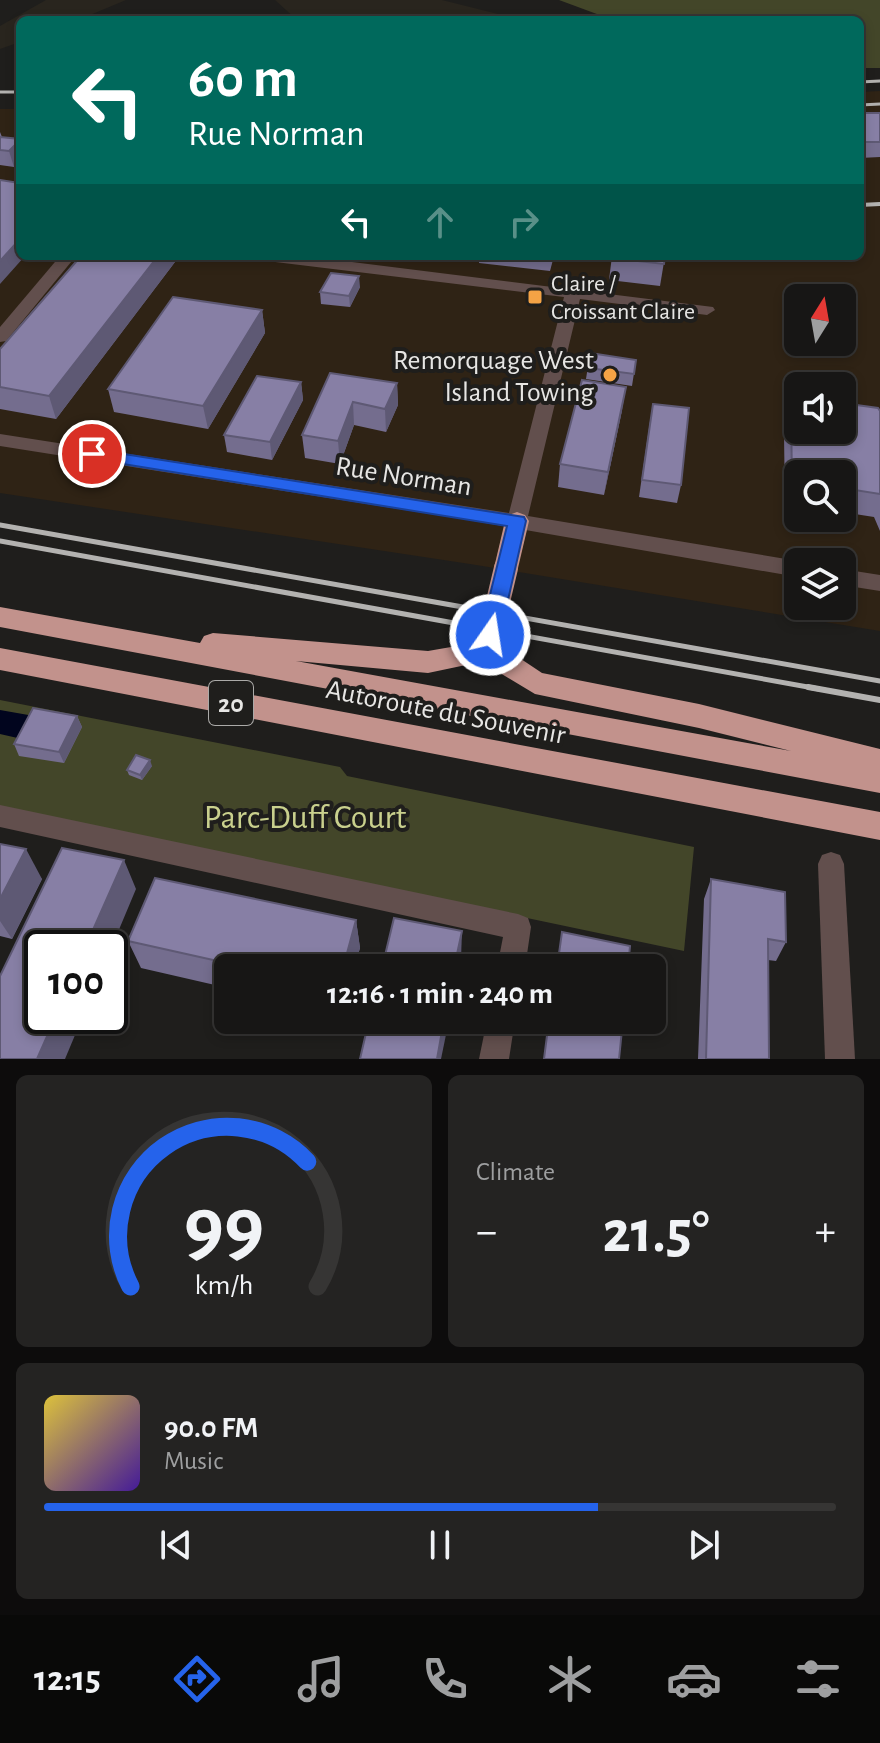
<!DOCTYPE html>
<meta charset="utf-8">
<style>
body{margin:0;font-family:"Alegreya Sans",sans-serif;background:#242322;color:#f1f3f6;height:100vh;display:flex;flex-direction:column;font-size:30px;white-space:nowrap}
*{box-sizing:border-box;margin:0}
p{font-size:26px;color:#9e9fa0}
.icon{flex:none;width:44px;height:44px;fill:none;stroke:currentColor;stroke-width:2;stroke-linecap:round;stroke-linejoin:round}
.map{position:relative;height:1059px;overflow:hidden}
.details{display:flex;flex-direction:column;gap:16px;padding:16px;background:#0d0c0c;flex:1}
.details>*{flex:none}
.guide{position:absolute;left:16px;top:16px;width:848px;height:244px;border-radius:12px;box-shadow:0 4px 12px #0003,0 0 0 2px #363534;background:#00695c;color:#fff;overflow:hidden}
.needle{width:52px;rotate:11deg}
.controls{position:absolute;left:784px;top:284px;display:grid;gap:16px}
.controls a{display:grid;place-items:center;width:72px;height:72px;border-radius:12px;background:#171615;box-shadow:0 4px 12px #0003,0 0 0 2px #363534;font-size:40px}
.speed{position:absolute;left:24px;top:930px;display:flex;gap:16px;font-size:40px;font-weight:700;text-align:center}
.speed>*{display:grid;place-content:center;width:104px;height:104px;border-radius:50%;background:#171615;box-shadow:0 4px 12px #0003,0 0 0 2px #363534;line-height:1}
.speed .limit{border:4px solid #111;border-radius:12px;background:#fff;color:#111}
.pin{position:absolute;display:grid;place-items:center;width:68px;height:68px;color:#fff;margin:-34px;border:4px solid #fff;border-radius:50%;box-shadow:0 2px 8px #0007}
.me{position:absolute;width:88px;margin:-44px;rotate:13deg;stroke-linejoin:round;filter:drop-shadow(0 0 6px #0008)}
.turn{display:flex;align-items:center;gap:28px;height:168px;padding:0 40px;font-size:36px}
.turn .icon{width:104px;height:104px;stroke-width:2.5}
.turn b{display:block;font-size:56px;line-height:68px}
.lanes{display:flex;align-items:center;height:76px;padding:0 40px;background:#0003;justify-content:center;gap:40px;direction:ltr}
.lanes .off{opacity:.35}
.big{font-size:60px;font-weight:600;line-height:1.1}
.details .card{flex:1;display:flex;flex-direction:column;justify-content:center;gap:12px;min-width:0;padding:0 28px;border-radius:12px;background:#242322}
.details .dial{align-items:center;gap:0}
.dial svg{height:208px;overflow:visible;fill:none;stroke:#363534;stroke-width:7;stroke-linecap:round;text-anchor:middle}
.dial text{fill:#f1f3f6;stroke:none}
.song{display:flex;align-items:center;gap:24px}
.cover{width:96px;height:96px;border-radius:12px;background:linear-gradient(135deg,hsl(50 70% 55%),hsl(260 70% 35%))}
.played{height:8px;border-radius:4px;background:linear-gradient(90deg,#2563eb 70%,#363534 70%)}
.keys{display:flex;justify-content:space-around;direction:ltr}
.heat{display:flex;justify-content:space-between;align-items:center;font-size:44px;direction:ltr}
.details .tiles{flex:1;display:grid;gap:16px;grid-template-columns:1fr 1fr}
.card:last-child{grid-column:span 2}
.trip{position:absolute;left:214px;top:954px;width:452px;height:80px;border-radius:12px;background:#171615;box-shadow:0 4px 12px #0003,0 0 0 2px #363534;font-weight:600;line-height:80px;text-align:center}
.tab-bar{display:flex;height:128px;justify-content:space-around;align-items:center;background:#090908;color:#9e9fa0}
.tab-bar .icon{width:56px;height:56px}
.tab-bar .selected{color:#2563eb}
.tab-bar b{font-size:36px;color:#f1f3f6}
.map>svg:first-child{display:block}
.built{fill:#29251e}
.industrial{fill:#2f2315;fill-rule:evenodd}
.green{fill:#434629}
.water{fill:#01051e}
.lines{fill:none;stroke-linecap:round;stroke-linejoin:round}
.minor{fill:#624f4d;fill-rule:evenodd}
.highway{fill:#c2928c;fill-rule:evenodd}
.rail-far3{stroke:#b3b2b0;stroke-width:3}
.rail-far2{stroke:#b3b2b0;stroke-width:4}
.rail-far1{stroke:#b3b2b0;stroke-width:5}
.rail{stroke:#b3b2b0;stroke-width:6}
.highway-bridge{stroke:#c2928c;stroke-width:24}
.wall{fill:#746d8e}
.shaded-wall{fill:#5e5974}
.building{fill:#877fa5;stroke:#5e5974;stroke-width:2}
.route{fill:#2563eb;stroke:#184099;stroke-width:2}
.poi-dot{fill:#f5a345;stroke:#1f1e1c;stroke-width:3}
.labels{text-anchor:middle;stroke-width:8;stroke-linejoin:round;paint-order:stroke}
.far-poi-label{font-size:24px;fill:#e7e6e4;stroke:#1f1e1c;text-anchor:start}
.shield{fill:#1f1e1c;stroke:#abaaa8;stroke-width:2}
.shield-label{font-size:26px;font-weight:bold;fill:#e7e6e4}
.poi-label{font-size:28px;fill:#e7e6e4;stroke:#1f1e1c;text-anchor:end}
.street-label{font-size:28px;fill:#e7e6e4;stroke:#1f1e1c}
.near-park-label{font-size:34px;fill:#c9d08d;stroke:#1f1e1c}
</style>
<div class="map">
<svg width="880" height="1059" viewBox="0 0 880 1059">
<rect width="100%" height="100%" fill="#1f1e1c"/>
<g class="built">
<polygon points="46,0 126,0 78,20 20,20 20,42 0,49 0,26"/>
<polygon points="275,0 442,0 522,20 297,20"/>
</g>
<path class="industrial" d="M 880,91 L 880,631 L 470,564 L 0,493 L 0,109 L 20,109 L 20,256 L 860,256 L 860,92 ZM 798,298 L 842,298 L 842,342 L 798,342 ZM 798,386 L 842,386 L 842,430 L 798,430 ZM 798,474 L 842,474 L 842,518 L 798,518 ZM 798,562 L 842,562 L 842,606 L 798,606 Z"/>
<g class="green">
<polygon points="559,0 880,0 880,68 860,68 860,20 613,20"/>
<polygon points="0,700 340,767 347,776 694,847 684,951 0,807"/>
</g>
<polygon class="water" points="0,710 34,716 22,739 0,734"/>
<g class="lines">
<g class="minor">
<polygon points="60,256 76,256 6,341 0,342 0,327"/>
<polygon points="259,256 304,256 713,307 715,310 707,315 580,299 528,516 798,561 798,577 462,519 0,446 0,434 509,513 564,297 267,261"/>
<polygon points="842,569 880,575 880,591 842,585"/>
<polygon points="0,805 518,914 528,918 531,927 525,968 497,968 503,937 0,827"/>
<polygon points="831,852 840,855 844,864 855,1059 825,1059 818,864 822,855"/>
<polygon points="487,1020 515,1020 509,1059 479,1059"/>
</g>
<g class="highway">
<polygon points="517,512 525,515 529,521 518,568 515,575 506,577 497,575 494,568 505,521 509,515"/>
<path d="M 0,607 L 200,643 L 204,636 L 213,633 L 428,651 L 451,647 L 490,625 L 499,628 L 518,657 L 542,673 L 699,704 L 880,749 L 880,793 L 0,627 ZM 486,651 L 500,673 L 535,694 L 699,728 L 791,751 L 296,661 L 428,673 L 466,665 Z"/>
<polygon points="0,648 880,812 880,840 0,670"/>
</g>
<g class="rail-far3">
<polyline points="860,82 880,81"/>
<polyline points="0,92 20,92"/>
<polyline points="860,105 880,104"/>
</g>
<polyline class="rail-far2" points="860,205 880,204"/>
<g class="rail-far1">
<polyline points="0,525 880,681"/>
<polyline points="0,541 819,689"/>
</g>
<polyline class="rail" points="808,687 880,700"/>
<polyline class="highway-bridge" points="490,635 506,568"/>
</g>
<g class="wall">
<polygon points="860,113 880,113 880,157 860,158"/>
<polygon points="0,132 2,137 20,139 14,167 0,165"/>
<polygon points="395,256 444,256 442,261"/>
<polygon points="479,256 554,256 550,271 479,263"/>
<polygon points="612,256 665,256 660,286 609,280"/>
<polygon points="178,258 56,419 0,409 0,349"/>
<polygon points="360,287 350,307 321,304 320,292"/>
<polygon points="262,310 265,333 208,429 114,412 108,389"/>
<polygon points="590,353 636,360 632,386 586,379"/>
<polygon points="330,373 397,383 398,405 386,432 354,425 340,464 305,458 302,435"/>
<polygon points="301,382 303,400 272,460 227,452 224,435"/>
<polygon points="622,410 604,495 558,487 560,464"/>
<polygon points="880,411 880,531 874,517 842,512 842,474 798,474 798,506 785,504 784,435 791,412 798,430"/>
<polygon points="650,421 681,485 677,503 639,497"/>
<polygon points="77,716 82,727 64,763 19,756 14,744"/>
<polygon points="152,766 142,780 129,775 127,770"/>
<polygon points="0,844 42,879 12,939 0,936"/>
<polygon points="711,879 786,942 776,961 768,960 769,1059 698,1059 704,899"/>
<polygon points="356,920 360,948 354,968 228,968 228,988 141,968 128,941"/>
</g>
<g class="shaded-wall">
<polygon points="20,140 20,161 14,167 9,151"/>
<polygon points="20,239 20,256 25,256 0,284 0,261"/>
<polygon points="158,256 178,256 178,258 56,419 49,396"/>
<polygon points="359,276 360,287 350,307 349,296"/>
<polygon points="262,310 265,333 208,429 203,406"/>
<polygon points="301,382 303,400 272,460 270,442"/>
<polygon points="397,383 398,405 386,432 385,409"/>
<polygon points="626,387 622,410 604,495 608,472"/>
<polygon points="353,402 354,425 340,464 338,441"/>
<polygon points="77,716 82,727 64,763 59,752"/>
<polygon points="150,760 152,766 142,780 140,775"/>
<polygon points="26,849 42,879 12,939 0,921 0,899"/>
<polygon points="124,860 136,889 110,951 110,948 85,948"/>
<polygon points="356,920 360,948 354,968 343,968"/>
<polygon points="462,931 461,959 459,968 454,968"/>
<polygon points="56,1016 83,1016 65,1059 37,1059"/>
<polygon points="444,1020 449,1020 441,1059 437,1059"/>
</g>
<g class="building">
<rect x="860" y="113" width="20" height="29"/>
<polygon points="0,137 20,139 20,140 9,151 0,150"/>
<polygon points="0,180 20,183 20,239 0,261"/>
<polygon points="81,256 158,256 49,396 0,387 0,349"/>
<polygon points="612,256 665,256 664,264 612,258"/>
<polygon points="331,273 359,276 349,296 320,292"/>
<polygon points="173,297 262,310 203,406 108,389"/>
<polygon points="590,353 636,360 634,374 588,368"/>
<polygon points="330,373 397,383 385,409 353,402 338,441 302,435"/>
<polygon points="257,376 301,382 270,442 224,435"/>
<polygon points="582,380 626,387 608,472 560,464"/>
<polygon points="842,403 878,408 880,411 880,494 842,488 842,474 798,474 798,482 792,481 791,412 798,413 798,430 842,430"/>
<polygon points="653,404 689,408 681,485 642,480"/>
<polygon points="33,708 77,716 59,752 14,744"/>
<polygon points="136,755 150,760 140,775 127,770"/>
<polygon points="0,844 26,849 0,899"/>
<polygon points="62,848 124,860 85,948 42,948 42,1016 56,1016 37,1059 0,1059 0,976"/>
<polygon points="155,878 356,920 343,968 249,968 128,941"/>
<polygon points="711,879 785,892 786,942 768,939 769,1059 706,1059"/>
<polygon points="394,918 462,931 454,968 382,968"/>
<polygon points="562,932 630,946 628,968 557,968"/>
<polygon points="369,1020 444,1020 437,1059 360,1059"/>
<polygon points="549,1020 623,1020 619,1059 544,1059"/>
</g>
<polygon class="route" points="92,449 524,517 526,521 500,635 497,640 483,640 480,635 507,526 86,458 84,454 86,450"/>
<g class="poi-dot">
<rect x="527" y="289" width="16" height="16" rx="4"/>
<circle cx="610" cy="375" r="8"/>
</g>
<g class="labels">
<g class="far-poi-label">
<text x="551" y="291">Claire /<tspan x="551" dy="28">Croissant Claire</tspan></text>
</g>
<rect class="shield" x="209" y="681" width="44" height="44" rx="6"/>
<g class="shield-label">
<text x="231" y="712">20</text>
</g>
<g class="poi-label">
<text x="594" y="369">Remorquage West<tspan x="594" dy="32">Island Towing</tspan></text>
</g>
<g class="street-label">
<text transform="translate(404 475) rotate(9)" y="10">Rue Norman</text>
<text transform="translate(446 711) rotate(11)" y="10">Autoroute du Souvenir</text>
</g>
<g class="near-park-label">
<text x="305" y="828">Parc-Duff Court</text>
</g>
</g>
</svg>
<div class="controls">
<a><svg class="needle" viewBox="-14 -14 28 28"><path d="M0-13l5 13h-10z" fill="#e53935"/><path d="M0 13l5-13h-10z" fill="#9e9fa0"/></svg></a>
<a><svg class="icon" aria-label="sound" viewBox="0 0 24 24"><path d="M4 9h4l5-4v14l-5-4H4zM17 9q2 3 0 6"/></svg></a>
<a><svg class="icon" aria-label="search" viewBox="0 0 24 24"><circle cx="10" cy="10" r="6"/><path d="M15 15l6 6"/></svg></a>
<a><svg class="icon" aria-label="layers" viewBox="0 0 24 24"><path d="M12 4l9 5-9 5-9-5zM3 14l9 5 9-5"/></svg></a>
</div>
<div class="speed"><div class="limit">100</div></div>
<div class="pin" style="left:92px;top:454px;background:#d93025"><svg class="icon" aria-label="arrive" viewBox="0 0 24 24"><path d="M6 21V4h12l-3 4 3 4H6"/></svg></div>
<svg class="me" style="left:490px;top:635px" viewBox="-20 -20 40 40"><circle r="17" fill="#2563eb" stroke="#fff" stroke-width="3"/><path d="M0-11L8 9 0 5-8 9z" fill="#fff"/></svg>
<div class="trip">12:16 · 1 min · 240 m</div>
<div class="guide">
<div class="turn"><svg class="icon" aria-label="left" viewBox="0 0 24 24"><path d="M17 20v-9H6M10 6l-5 5 5 5"/></svg><div><b>60 m</b>Rue Norman</div></div>
<div class="lanes"><svg class="icon" aria-label="left" viewBox="0 0 24 24"><path d="M17 20v-9H6M10 6l-5 5 5 5"/></svg><svg class="icon off" aria-label="ahead" viewBox="0 0 24 24"><path d="M12 20V5M6 11l6-6 6 6"/></svg><svg class="icon off" aria-label="right" viewBox="0 0 24 24"><path d="M7 20v-9h11M14 6l5 5-5 5"/></svg></div>
</div>
</div>
<section class="details">
<div class="tiles">
<div class="card dial"><svg viewBox="0 0 100 80">
<path d="M14 69A42 42 0 1 1 86 69"/>
<path d="M14 69A42 42 0 0 1 82 21" stroke="#2563eb"/>
<text x="50" y="56" font-size="32" font-weight="700">99</text>
<text x="50" y="72" font-size="11">km/h</text>
</svg></div>
<div class="card"><p>Climate</p>
<div class="heat"><a>−</a><b class="big">21.5°</b><a>+</a></div>
</div>
<div class="card">
<div class="song"><i class="cover"></i><div><b>90.0 FM</b><p>Music</p></div></div>
<div class="played"></div>
<div class="keys"><svg class="icon" aria-label="previous" viewBox="0 0 24 24"><path d="M18 5L8 12l10 7zM5 5v14"/></svg><svg class="icon" aria-label="pause" viewBox="0 0 24 24"><path d="M8 5v14M16 5v14"/></svg><svg class="icon" aria-label="next" viewBox="0 0 24 24"><path d="M6 5l10 7-10 7zM19 5v14"/></svg></div>
</div>
</div>
</section>
<nav class="tab-bar">
<b>12:15</b>
<svg class="icon selected" aria-label="directions" viewBox="0 0 24 24"><path d="M12 3l9 9-9 9-9-9zM9 14v-3h6M13 9l2 2-2 2"/></svg>
<svg class="icon" aria-label="music" viewBox="0 0 24 24"><path d="M9 18V5l10-2v13"/><circle cx="6" cy="18" r="3"/><circle cx="16" cy="16" r="3"/></svg>
<svg class="icon" aria-label="phone" viewBox="0 0 24 24"><path d="M5 4h4l2 5-3 2q2 4 5 5l2-3 5 2v4C11 20 4 13 5 4z"/></svg>
<svg class="icon" aria-label="climate" viewBox="0 0 24 24"><path d="M12 3v18M4 7l16 10M4 17L20 7"/></svg>
<svg class="icon" aria-label="car" viewBox="0 0 24 24"><path d="M5 17H2v-5l4-1 3-4h7l3 4 3 1v5h-3M9 17h6M6 11h13"/><circle cx="7" cy="17" r="2"/><circle cx="17" cy="17" r="2"/></svg>
<svg class="icon" aria-label="filters" viewBox="0 0 24 24"><path d="M4 7h16M4 17h16"/><circle cx="9" cy="7" r="2"/><circle cx="15" cy="17" r="2"/></svg>
</nav>
